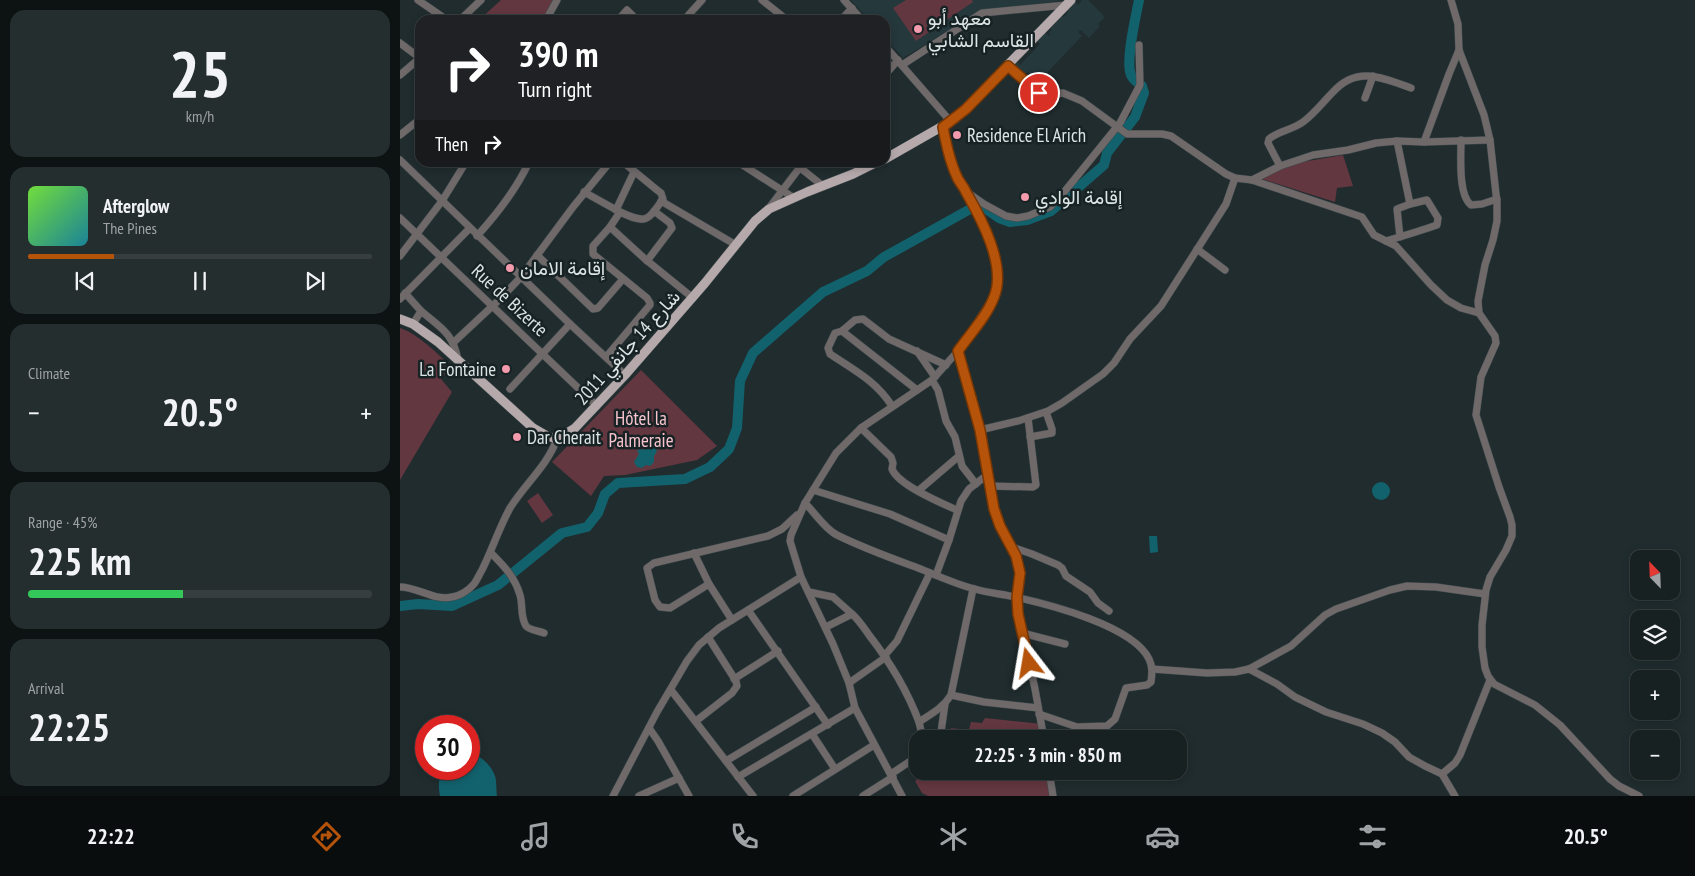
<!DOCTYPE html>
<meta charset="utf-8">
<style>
body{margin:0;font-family:"PT Sans Narrow",Vazirmatn,sans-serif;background:#252e2f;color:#f1f3f6;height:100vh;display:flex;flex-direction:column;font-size:19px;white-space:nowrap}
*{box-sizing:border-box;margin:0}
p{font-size:16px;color:#9fa3a5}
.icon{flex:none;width:28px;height:28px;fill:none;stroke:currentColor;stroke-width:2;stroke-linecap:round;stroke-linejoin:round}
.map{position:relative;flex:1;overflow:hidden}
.details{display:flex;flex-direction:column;gap:10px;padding:10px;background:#0d1213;width:400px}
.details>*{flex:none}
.banner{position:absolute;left:15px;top:15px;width:475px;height:152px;border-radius:15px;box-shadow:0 2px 8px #0003,0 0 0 1px #363e40;background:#202124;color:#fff;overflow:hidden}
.needle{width:32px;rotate:337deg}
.fabs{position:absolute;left:1230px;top:550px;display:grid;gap:10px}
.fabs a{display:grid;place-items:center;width:50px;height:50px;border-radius:10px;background:#182122;box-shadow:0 2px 8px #0003,0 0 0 1px #363e40;font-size:25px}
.speed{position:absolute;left:15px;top:715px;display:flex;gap:10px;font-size:25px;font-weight:700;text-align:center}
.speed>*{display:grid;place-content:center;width:65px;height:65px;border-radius:50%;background:#182122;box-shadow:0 2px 8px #0003,0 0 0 1px #363e40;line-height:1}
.speed .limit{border:8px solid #d22;background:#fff;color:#111}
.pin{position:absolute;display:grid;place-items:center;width:42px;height:42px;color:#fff;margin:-21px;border:2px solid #fff;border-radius:50%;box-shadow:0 1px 5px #0007}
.me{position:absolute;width:55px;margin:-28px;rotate:346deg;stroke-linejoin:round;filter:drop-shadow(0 0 4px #0008)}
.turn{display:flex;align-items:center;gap:18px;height:105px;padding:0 20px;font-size:22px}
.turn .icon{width:65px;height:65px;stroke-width:2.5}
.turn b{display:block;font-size:35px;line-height:42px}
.then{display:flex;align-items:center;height:48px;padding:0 20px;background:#0003;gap:10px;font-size:19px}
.big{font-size:38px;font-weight:700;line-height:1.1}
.details .widget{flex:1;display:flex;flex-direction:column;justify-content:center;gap:8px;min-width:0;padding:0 18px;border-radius:15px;background:#252e2f}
.details .dial{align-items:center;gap:0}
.dial b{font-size:65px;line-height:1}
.song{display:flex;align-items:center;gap:15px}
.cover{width:60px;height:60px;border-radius:8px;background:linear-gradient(135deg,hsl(100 70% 55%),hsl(190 70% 35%))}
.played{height:5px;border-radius:2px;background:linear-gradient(90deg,#b45309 25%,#363e40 25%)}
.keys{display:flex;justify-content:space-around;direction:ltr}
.heat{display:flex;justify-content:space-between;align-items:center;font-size:28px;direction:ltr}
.charge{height:8px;border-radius:4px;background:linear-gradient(90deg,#34c759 45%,#363e40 0)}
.trip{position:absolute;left:509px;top:730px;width:278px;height:50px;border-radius:15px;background:#182122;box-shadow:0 2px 8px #0003,0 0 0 1px #363e40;font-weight:700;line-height:50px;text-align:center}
.menu{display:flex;height:80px;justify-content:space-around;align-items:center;background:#0a0d0e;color:#9fa3a5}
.menu .icon{width:35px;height:35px}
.menu .selected{color:#b45309}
.menu b{font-size:22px;color:#f1f3f6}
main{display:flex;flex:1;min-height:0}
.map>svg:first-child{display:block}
.built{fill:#25383c}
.green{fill:#633740}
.water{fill:#12626d}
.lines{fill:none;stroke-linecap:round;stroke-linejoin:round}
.river{stroke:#12626d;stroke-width:10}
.minor-casing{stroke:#3e494b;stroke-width:8}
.major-casing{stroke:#3e494b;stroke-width:10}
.minor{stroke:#6f696a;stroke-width:7}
.major{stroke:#b5a9ab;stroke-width:9}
.route-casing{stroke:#753606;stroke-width:12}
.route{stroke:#b45309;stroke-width:9}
.poi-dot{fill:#f39aac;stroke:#162224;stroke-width:2}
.labels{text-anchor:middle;stroke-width:5;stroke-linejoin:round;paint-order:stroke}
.poi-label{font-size:19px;fill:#dce4e5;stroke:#162224;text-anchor:start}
.street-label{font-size:19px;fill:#dce4e5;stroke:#162224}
.park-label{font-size:19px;fill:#f9c4cd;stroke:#162224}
</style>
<main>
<section class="details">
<div class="widget dial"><b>25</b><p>km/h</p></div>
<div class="widget">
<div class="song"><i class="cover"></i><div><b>Afterglow</b><p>The Pines</p></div></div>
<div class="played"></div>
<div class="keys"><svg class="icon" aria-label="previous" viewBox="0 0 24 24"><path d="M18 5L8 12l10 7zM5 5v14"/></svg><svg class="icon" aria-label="pause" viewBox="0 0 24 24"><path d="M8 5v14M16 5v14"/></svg><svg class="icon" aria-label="next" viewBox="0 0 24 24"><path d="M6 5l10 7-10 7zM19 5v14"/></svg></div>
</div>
<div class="widget"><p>Climate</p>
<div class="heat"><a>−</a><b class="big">20.5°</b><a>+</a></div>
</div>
<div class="widget"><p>Range · 45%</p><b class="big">225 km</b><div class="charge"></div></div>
<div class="widget"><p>Arrival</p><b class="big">22:25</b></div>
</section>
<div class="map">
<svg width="1295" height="796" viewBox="0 0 1295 796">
<rect width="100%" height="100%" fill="#202c2e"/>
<g class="built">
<polygon points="451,0 659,0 659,1 581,11 503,58 485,38 485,20 469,20"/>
<polygon points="682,0 688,0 703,15 704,18 698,24 700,26 689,38 681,30 678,32 682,36 644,76 648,81 639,90 626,78 630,74 627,72 624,75 614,66 618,62 620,65 640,44 637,41 645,32 649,36 650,35 649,33 652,29 651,28 662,16 664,17 668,12 667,10 675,2 678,5"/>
</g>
<g class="green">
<polygon points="101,0 153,0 142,20 79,20"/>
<polygon points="506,0 572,0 573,2 516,41 493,8"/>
<polygon points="943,155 953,186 937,188 935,202 862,179 864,175 902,162"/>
<path d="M 0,328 C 20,335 36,353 51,366 L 41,379 L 52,392 L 0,480 Z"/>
<polygon points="241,370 317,446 297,460 225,475 204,476 191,496 152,462"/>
<polygon points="138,493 153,515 142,523 127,501"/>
<polygon points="585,718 642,724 645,739 548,739 551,728 569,730 571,722 582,723"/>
<polygon points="528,771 651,771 656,796 528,796 522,793 515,781"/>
</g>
<g class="water">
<polygon points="250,445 255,447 257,451 254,456 254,462 250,466 246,465 242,468 237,467 234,462 239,454 237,451 240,448 243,450 246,447"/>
<circle cx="981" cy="491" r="9"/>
<polygon points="749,536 757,536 758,552 750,553"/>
<path d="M 69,754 C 80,754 91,765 95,776 C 97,782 96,790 97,796 L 40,796 C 38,785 38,777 45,769 L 69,769 Z"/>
</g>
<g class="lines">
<path class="river" d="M 0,606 L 18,604 L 52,606 L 98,585 L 162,533 L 187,527 L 198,513 L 205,494 L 218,483 L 285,479 L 310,467 L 329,449 L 337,428 L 340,381 L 353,353 L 423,292 L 467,271 L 484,257 L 572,208 L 577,206 L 583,207 L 599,218 L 610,222 L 627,220 L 651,211 L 704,165 L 707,153 L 735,117 L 744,93 L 742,86 C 738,83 733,80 731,75 C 725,61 736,16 739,0"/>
<g class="minor-casing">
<g id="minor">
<polyline points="18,0 47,20"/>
<polyline points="362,0 387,20"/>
<polyline points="444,0 462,20"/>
<polyline points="1051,0 1058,24 1059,50 1084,115 1090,140 1097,203 1097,221 1093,240 1085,265 1078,301 1079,313 1095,336 1096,343 1081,377 1076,415 1099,487 1110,517 1112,525 1112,536 1106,550 1090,577 1086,590 1082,625 1082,647 1085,668 1088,676 1094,684 1135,705 1160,725 1210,779 1219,786 1239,796"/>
<polyline points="60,20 81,0"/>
<polyline points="146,20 157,0"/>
<polyline points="218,20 227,10 237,20"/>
<polyline points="284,20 302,0"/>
<polyline points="441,20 452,8"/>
<polyline points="0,43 20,58 0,75"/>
<polyline points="485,46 551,122"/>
<polyline points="502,65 582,13 666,5"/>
<polyline points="608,66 639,93 648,95 663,93 682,101 727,134 762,134 771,136 826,174 835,178 852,180 962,217 974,235 996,246 1031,285 1047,300 1061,308 1079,313"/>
<polyline points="485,75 498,60"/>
<polyline points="965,98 973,76"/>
<polyline points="0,135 20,119"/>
<path d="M 1061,140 C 1061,156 1058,195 1071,205 L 1082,204 L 1097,199"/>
<polyline points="997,141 1010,204"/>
<polyline points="1024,142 1049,74 1059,50"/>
<polyline points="0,160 170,324 225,375"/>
<polyline points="338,162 394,198"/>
<polyline points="393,162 423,186"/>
<path d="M 880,166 L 868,143 L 869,139 C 878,131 892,130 903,122 C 915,113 923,102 933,92 C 957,65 983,78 1011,88"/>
<polyline points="852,180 880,166 913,155 948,150 976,143 997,141 1024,142 1090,140"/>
<polyline points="184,192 220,212 210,227"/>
<polyline points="567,192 584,204 606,216 617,218 628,216 650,207 665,191 720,123 740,85 739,45"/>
<polyline points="261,201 336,245"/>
<polyline points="369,208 404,162"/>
<polyline points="216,210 234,172"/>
<path d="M 220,212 C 246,224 247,222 263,199 L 261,193 L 257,190 L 223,162"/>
<polyline points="0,218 197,406"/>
<path d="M 77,236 C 98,213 116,190 129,162"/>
<path d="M 986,241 C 1003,236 1020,231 1037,225 L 1038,218 L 1027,200 L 1010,204 L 997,209 L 1000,237"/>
<polyline points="797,249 825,270"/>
<polyline points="137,255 193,309 198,308 223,279"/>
<polyline points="0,256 42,201 66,162"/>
<polyline points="247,261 272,228 270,223 254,211"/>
<polyline points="5,293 21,311 13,324"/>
<polyline points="0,299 70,228"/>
<path d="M 21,311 C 41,328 53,333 58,360"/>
<polyline points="442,331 517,390"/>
<polyline points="54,342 100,299 121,277 173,207 210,162"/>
<polyline points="517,351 535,377"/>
<polyline points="558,351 580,430 594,509 600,526 616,556 620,573 617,597 619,614 635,689 644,739"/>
<polyline points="206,357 250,305 250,303 247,298 193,254 193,246 210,227 245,259 293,298"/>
<polyline points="532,380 538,390 546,421 555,437 562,466 576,484"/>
<polyline points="110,389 170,324"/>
<path d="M 492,406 C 476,381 454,370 430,354 L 428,348 L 435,333 L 442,331 L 455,320 L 463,319 L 489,339 L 546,365"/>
<path d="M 461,428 L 491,457 L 493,463 L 492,469 C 498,485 541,503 557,510"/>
<polyline points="580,430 618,421 648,411 662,403 703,374 714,363 730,339 761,306 826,204 835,178"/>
<polyline points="630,437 652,433 652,429 646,412"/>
<polyline points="589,486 633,487 636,485 628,418"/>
<polyline points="413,490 490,514 549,540 536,575"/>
<polyline points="518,491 559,456"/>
<path d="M 405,503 C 415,513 425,529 437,535 C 463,548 491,558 518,568 C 536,575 555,584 575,589 C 588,593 602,594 615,597 C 651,605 733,626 749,659 C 753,667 752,674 751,682 L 747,685 L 726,688 L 715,719 L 707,726 L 677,727 L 639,714"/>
<polyline points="549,540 561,501 569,489 587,475"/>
<polyline points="612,547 632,554 658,565 662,568 666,576 690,592 698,603 709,611"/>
<path d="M 91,553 C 103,565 115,577 120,595 C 123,604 120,617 126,626 C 129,630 139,631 144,633"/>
<polyline points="294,553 309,584 332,620"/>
<polyline points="309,584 270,608 260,607 255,600 247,568 254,563 368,536 382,529 397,515"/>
<path d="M 0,587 C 18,587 34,601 52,597 C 60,596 69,590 74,584 C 77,580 79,575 82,570 C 92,550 99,528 110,508 C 125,484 147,466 157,439"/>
<polyline points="409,592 433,597 452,614 426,627"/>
<polyline points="348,610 428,725"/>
<path d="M 452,614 C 459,620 464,628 469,635 C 490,662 507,690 519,722"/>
<polyline points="622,633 665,644"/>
<polyline points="485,655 497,641 530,573"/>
<polyline points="752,669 807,673 835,672 849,669 891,646 925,615 936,609 990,590 1007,586 1036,587 1085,594"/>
<polyline points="849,669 877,684 895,697 926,712 963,724 982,733 995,742 1009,757 1025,766 1042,774 1055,796"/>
<polyline points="334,679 378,651"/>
<polyline points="449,683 486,657"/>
<polyline points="271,690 353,796"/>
<polyline points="551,695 584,702 638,708"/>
<polyline points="296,721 332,693 337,686 336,681 308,637"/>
<polyline points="249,728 258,741 289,796"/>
<polyline points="412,734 435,769"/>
<path d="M 523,739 L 519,722 C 531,714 543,708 551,695 L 573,589"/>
<polyline points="540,739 545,704"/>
<polyline points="326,761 416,707"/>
<polyline points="649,771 653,796"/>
<polyline points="491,774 518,756"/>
<polyline points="1042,774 1055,763 1060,755 1090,680"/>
<polyline points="338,777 455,708"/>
<polyline points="213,796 257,712 287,661 299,645 319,628 401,577"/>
<polyline points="239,796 279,778"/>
<polyline points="393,796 474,745"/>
<polyline points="463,796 493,777"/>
<path d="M 502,796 L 455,708 L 449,683 L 433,644 L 401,577 L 390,541 L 391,535 L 405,503 L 436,453 L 461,428 L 532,380 L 558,351 L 594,297 C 605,264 583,220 566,192 C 564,187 560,183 558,179 C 550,163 546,144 543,127"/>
</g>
</g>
<g class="major-casing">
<g id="major">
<polyline points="485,159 555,119 671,0"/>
<polyline points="0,319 13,324 38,342 133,428 147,436 157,439 175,428 225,375 305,283 355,221 369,209 407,192 453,174 477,162"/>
</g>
</g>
<use href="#minor" class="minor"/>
<use href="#major" class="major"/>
</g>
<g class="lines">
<g class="route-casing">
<path id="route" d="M 629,663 L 618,614 L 617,597 L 620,573 L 616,556 L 600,526 L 594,509 L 580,430 L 558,351 C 570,334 587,316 594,297 C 607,266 581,218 566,192 C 564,187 560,183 558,179 C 550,163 546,144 543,127 L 566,109 L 608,66 L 639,93"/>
</g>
<use href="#route" class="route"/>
</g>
<g class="poi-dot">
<circle cx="518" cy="29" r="5"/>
<circle cx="557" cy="135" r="5"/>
<circle cx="625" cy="197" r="5"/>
<circle cx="110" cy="268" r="5"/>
<circle cx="106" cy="369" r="5"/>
<circle cx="117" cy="437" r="5"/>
</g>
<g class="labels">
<g class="poi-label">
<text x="528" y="25">معهد أبو<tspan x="528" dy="22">القاسم الشابي</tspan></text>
<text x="567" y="142">Residence El Arich</text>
<text x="635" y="204">إقامة الوادي</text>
<text x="120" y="275">إقامة الامان</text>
<text x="96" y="376" text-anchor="end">La Fontaine</text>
<text x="127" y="444">Dar Cherait</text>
</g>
<g class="street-label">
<text transform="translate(110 300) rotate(43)" y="7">Rue de Bizerte</text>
<text transform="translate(227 347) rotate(-48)" y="7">شارع 14 جانفي 2011</text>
</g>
<g class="park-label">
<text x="241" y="425">Hôtel la<tspan x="241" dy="22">Palmeraie</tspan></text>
</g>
</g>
</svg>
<div class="fabs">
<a><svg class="needle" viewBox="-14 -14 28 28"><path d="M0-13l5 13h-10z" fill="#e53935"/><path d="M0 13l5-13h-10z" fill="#9fa3a5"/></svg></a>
<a><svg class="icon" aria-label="layers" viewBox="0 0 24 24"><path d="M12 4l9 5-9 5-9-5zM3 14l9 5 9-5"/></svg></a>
<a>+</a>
<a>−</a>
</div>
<div class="speed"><div class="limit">30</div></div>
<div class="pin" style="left:639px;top:93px;background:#d93025"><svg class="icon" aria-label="arrive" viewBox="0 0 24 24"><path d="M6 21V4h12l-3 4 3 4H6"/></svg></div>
<svg class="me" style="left:629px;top:663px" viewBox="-20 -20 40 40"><path d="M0-17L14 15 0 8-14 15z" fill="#b45309" stroke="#fff" stroke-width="4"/></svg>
<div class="trip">22:25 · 3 min · 850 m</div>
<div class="banner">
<div class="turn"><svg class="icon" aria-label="right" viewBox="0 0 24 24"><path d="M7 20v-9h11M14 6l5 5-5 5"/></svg><div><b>390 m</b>Turn right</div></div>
<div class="then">Then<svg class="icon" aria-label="right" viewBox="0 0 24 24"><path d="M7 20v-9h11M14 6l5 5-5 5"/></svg></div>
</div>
</div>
</main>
<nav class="menu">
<b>22:22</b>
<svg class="icon selected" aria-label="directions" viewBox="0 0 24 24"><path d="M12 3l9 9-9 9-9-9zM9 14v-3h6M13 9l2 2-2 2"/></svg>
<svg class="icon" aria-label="music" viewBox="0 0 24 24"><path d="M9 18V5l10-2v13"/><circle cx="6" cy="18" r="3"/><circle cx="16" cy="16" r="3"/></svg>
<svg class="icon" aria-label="phone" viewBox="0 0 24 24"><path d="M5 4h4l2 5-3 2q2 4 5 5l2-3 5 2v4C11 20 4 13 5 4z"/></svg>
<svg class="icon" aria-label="climate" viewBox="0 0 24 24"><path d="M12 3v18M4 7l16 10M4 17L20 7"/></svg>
<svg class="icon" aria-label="car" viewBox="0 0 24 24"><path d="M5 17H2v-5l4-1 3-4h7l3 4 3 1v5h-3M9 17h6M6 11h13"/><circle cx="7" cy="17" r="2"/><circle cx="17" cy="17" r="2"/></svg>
<svg class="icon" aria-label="filters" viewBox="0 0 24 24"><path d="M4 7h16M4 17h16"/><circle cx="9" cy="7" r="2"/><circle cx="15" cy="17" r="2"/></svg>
<b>20.5°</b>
</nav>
